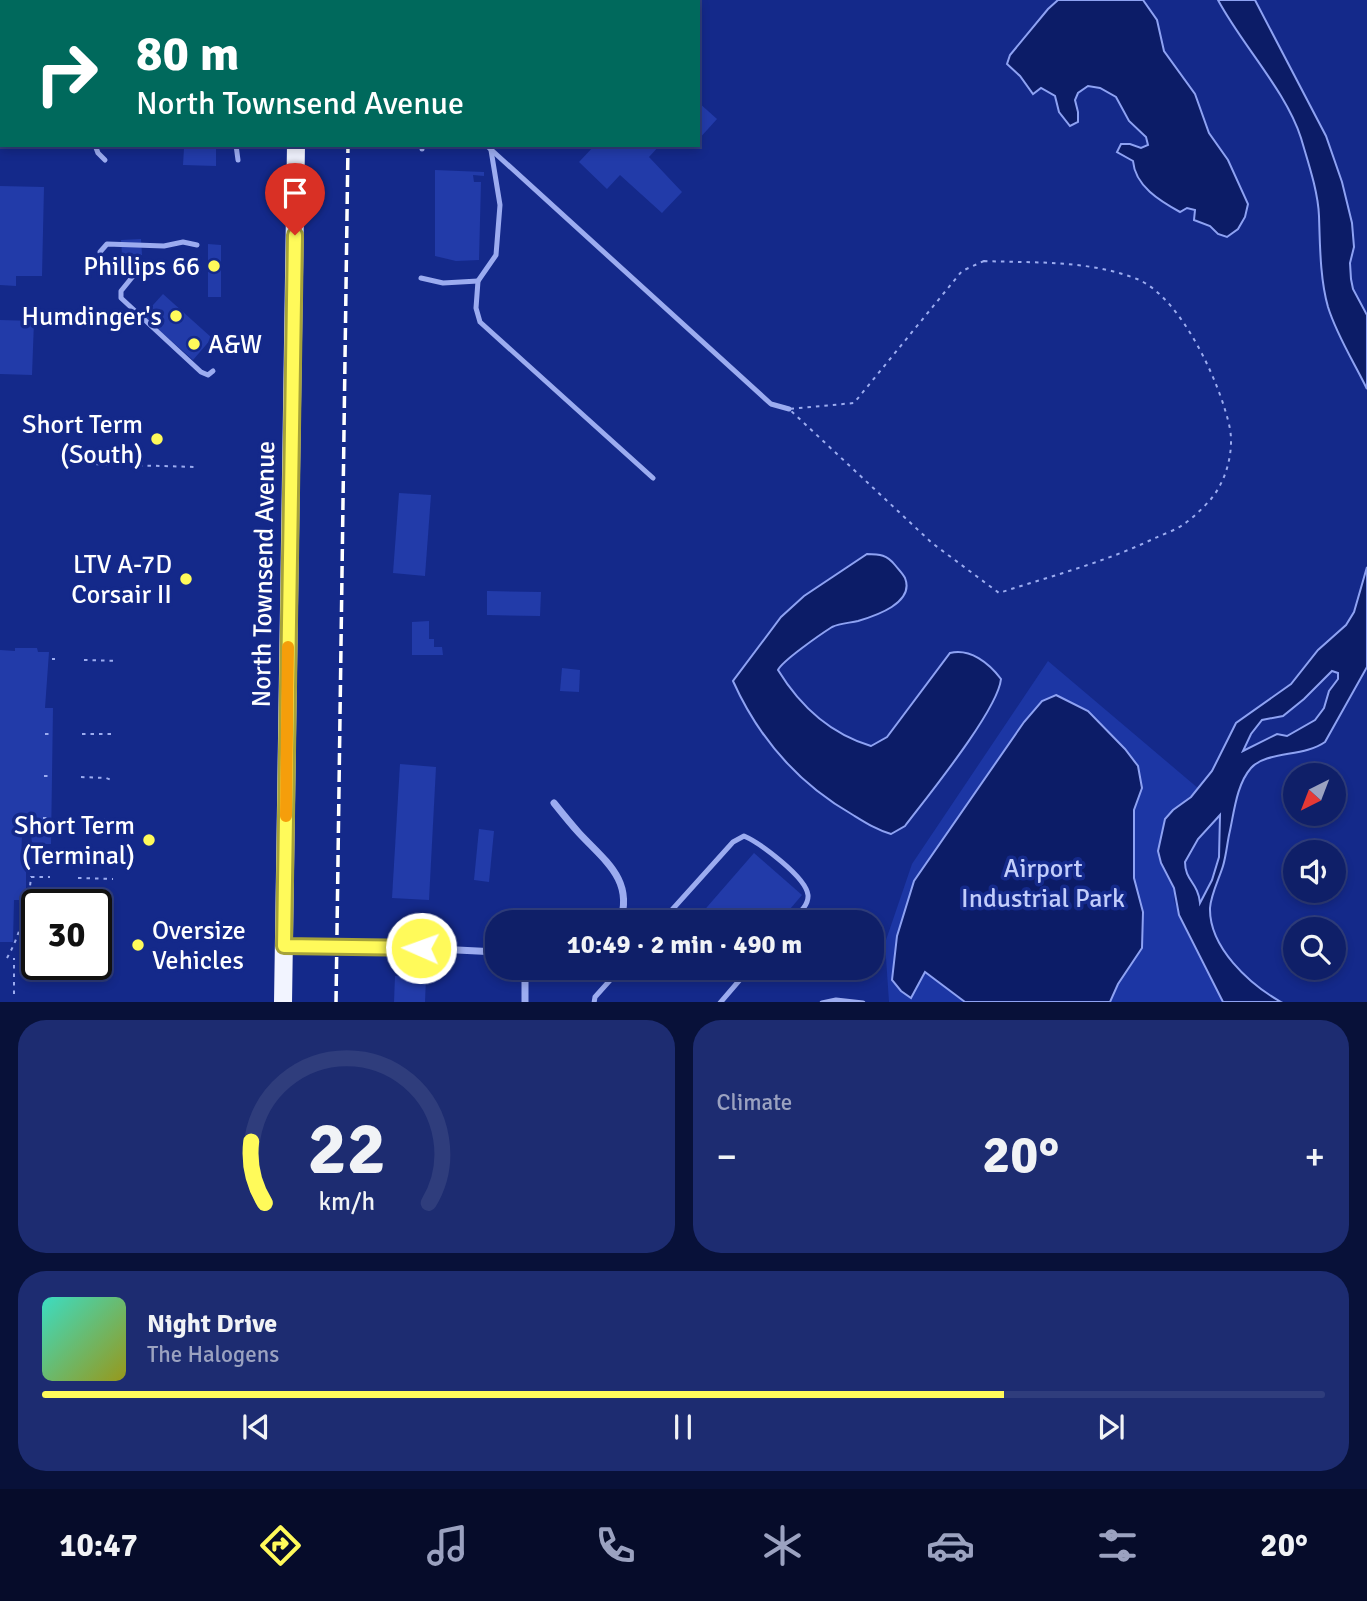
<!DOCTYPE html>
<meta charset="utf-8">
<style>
body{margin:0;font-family:Signika,sans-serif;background:#1d2c71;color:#f1f3f6;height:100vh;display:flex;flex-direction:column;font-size:26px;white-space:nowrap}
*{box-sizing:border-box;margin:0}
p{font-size:23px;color:#9ba2c0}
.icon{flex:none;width:38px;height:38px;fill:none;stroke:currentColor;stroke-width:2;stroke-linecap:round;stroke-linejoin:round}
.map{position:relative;height:1002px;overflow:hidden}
.side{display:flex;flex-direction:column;gap:18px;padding:18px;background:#081139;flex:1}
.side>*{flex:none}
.top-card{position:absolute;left:0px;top:0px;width:700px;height:147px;box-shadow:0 4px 10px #0003,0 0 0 2px #2f3d7c;background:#00695c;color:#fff;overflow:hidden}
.needle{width:46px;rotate:222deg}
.buttons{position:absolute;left:1283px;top:763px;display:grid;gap:14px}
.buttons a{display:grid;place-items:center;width:63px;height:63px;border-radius:50%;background:#0f1f68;box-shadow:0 4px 10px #0003,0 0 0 2px #2f3d7c;font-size:35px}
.speed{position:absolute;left:21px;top:889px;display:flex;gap:14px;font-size:35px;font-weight:700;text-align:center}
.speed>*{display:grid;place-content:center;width:91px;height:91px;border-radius:50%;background:#0f1f68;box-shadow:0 4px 10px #0003,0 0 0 2px #2f3d7c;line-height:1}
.speed .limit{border:4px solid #111;border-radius:10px;background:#fff;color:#111}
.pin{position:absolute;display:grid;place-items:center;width:60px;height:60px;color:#fff;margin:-72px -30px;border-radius:50% 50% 50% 0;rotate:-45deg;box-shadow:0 0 7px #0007}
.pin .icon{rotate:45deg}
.me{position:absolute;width:77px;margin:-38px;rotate:272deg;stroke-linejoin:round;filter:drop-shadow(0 0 5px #0008)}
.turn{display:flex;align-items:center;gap:24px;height:147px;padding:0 21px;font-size:32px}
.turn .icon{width:91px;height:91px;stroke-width:2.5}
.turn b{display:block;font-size:49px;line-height:60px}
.big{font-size:52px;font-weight:700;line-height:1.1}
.side .tile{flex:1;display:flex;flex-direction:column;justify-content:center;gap:10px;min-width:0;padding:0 24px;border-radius:28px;background:#1d2c71}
.side .dial{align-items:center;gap:0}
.dial svg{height:182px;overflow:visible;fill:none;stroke:#2f3d7c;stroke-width:7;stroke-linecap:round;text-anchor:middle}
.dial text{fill:#f1f3f6;stroke:none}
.song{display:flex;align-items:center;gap:21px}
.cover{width:84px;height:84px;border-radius:10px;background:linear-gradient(135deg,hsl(170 70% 55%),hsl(60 70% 35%))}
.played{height:7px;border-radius:4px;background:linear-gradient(90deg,#fffa5a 75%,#2f3d7c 75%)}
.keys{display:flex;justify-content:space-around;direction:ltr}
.heat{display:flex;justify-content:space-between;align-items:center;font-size:38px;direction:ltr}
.side .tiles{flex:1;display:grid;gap:18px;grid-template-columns:1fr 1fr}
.tile:last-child{grid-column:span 2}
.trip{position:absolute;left:485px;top:910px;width:399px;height:70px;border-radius:28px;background:#0f1f68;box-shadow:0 4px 10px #0003,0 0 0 2px #2f3d7c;font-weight:700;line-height:70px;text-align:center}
.tabs{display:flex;height:112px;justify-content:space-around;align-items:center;background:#060c2a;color:#9ba2c0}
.tabs .icon{width:49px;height:49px}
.tabs .active{color:#fffa5a}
.tabs b{font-size:32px;color:#f1f3f6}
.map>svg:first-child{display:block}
.green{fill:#1c36a4}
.water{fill:#0c1c67;stroke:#8ea2f3;stroke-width:2;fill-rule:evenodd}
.building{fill:#223ba9}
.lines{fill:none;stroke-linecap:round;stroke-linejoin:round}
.path{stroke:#9cacf0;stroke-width:2;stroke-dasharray:3.5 5;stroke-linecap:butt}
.service{stroke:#9cacf0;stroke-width:5}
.minor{stroke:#9cacf0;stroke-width:7}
.trunk{stroke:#f2f4ff;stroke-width:18}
.rail{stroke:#fff;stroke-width:3.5;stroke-dasharray:12 5;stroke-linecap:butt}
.route-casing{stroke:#a6a23a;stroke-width:18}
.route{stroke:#fffa5a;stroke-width:12}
.slow{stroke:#f59e0b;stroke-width:12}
.poi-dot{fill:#fffa5a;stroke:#14298a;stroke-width:2.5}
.labels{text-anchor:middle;stroke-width:7;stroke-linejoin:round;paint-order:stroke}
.poi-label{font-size:26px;fill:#fff;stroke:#14298a;text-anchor:end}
.street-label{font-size:26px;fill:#fff;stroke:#14298a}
.park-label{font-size:26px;fill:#c2cdfb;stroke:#14298a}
</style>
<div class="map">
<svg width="1367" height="1003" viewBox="0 0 1367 1003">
<rect width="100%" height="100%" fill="#14298a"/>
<polygon class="green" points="1048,661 1199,789 1173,810 1161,863 1174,888 1174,901 1188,934 1223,1002 889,1002 885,943 912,864"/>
<g class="water">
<path d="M 1058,0 L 1143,0 L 1157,20 L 1164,51 L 1195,94 L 1209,133 L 1228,160 L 1248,204 L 1245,217 L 1238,229 L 1227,237 L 1218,234 L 1210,226 L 1194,220 L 1195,210 L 1187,208 L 1180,212 C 1160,201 1135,186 1133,161 L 1117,152 L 1121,144 L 1130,144 L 1141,148 L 1148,145 L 1146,137 L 1129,121 L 1116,97 L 1100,88 L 1088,86 L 1078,93 L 1075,100 L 1078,112 L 1078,122 L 1070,126 L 1059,112 L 1055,96 L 1041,88 L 1033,94 L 1020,76 L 1007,64 L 1010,55 L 1048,9 Z"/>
<path d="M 1218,0 L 1255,0 L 1326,136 L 1342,182 L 1352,223 L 1354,247 L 1350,263 L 1351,279 L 1353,289 L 1367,315 L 1367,389 C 1354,362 1337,336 1328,307 C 1320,279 1320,245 1319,216 C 1318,191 1308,162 1301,138 C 1286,91 1242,45 1218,0 Z"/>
<path d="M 867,554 C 880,554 887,555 895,565 C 898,569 903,574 905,578 C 915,603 875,616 858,621 C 850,623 840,623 832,627 C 821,634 782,661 778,670 C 800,706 831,734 871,746 L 887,737 L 950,653 C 970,648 989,663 1001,679 C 998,710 927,797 905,826 L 891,834 C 877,830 866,823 853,815 C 797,783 759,739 733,681 L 781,617 L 804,596 Z"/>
<path d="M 1367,567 L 1367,667 L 1325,742 C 1304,757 1266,751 1251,768 C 1236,785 1234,814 1229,835 C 1227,845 1226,856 1223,866 C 1219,879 1211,894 1210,908 C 1209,947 1249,984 1281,1002 L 1223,1002 L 1179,915 L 1174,888 L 1161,863 L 1158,851 L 1165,819 L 1173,810 L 1191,797 L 1212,771 L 1236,723 L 1291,684 L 1318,650 L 1346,625 L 1354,612 ZM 1332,671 L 1338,673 L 1338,679 L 1329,691 L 1324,708 L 1315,720 L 1287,736 L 1277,734 L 1243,751 L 1251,734 L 1262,720 L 1283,716 L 1304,699 ZM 1220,815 L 1219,857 L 1212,880 L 1200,903 C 1198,882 1185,881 1185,862 L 1198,839 Z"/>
<polygon points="1056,695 1088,711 1125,749 1138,766 1142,788 1134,810 1134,878 1143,912 1142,948 1118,984 1110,1002 965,1002 925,972 911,998 901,991 892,980 897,936 914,881 1024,722 1042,701"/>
</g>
<g class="building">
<polygon points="698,102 717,119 698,140"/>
<polygon points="154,145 216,145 216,166 183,165 184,148 155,149"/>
<polygon points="595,145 660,145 649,157 682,192 662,213 620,175 607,189 579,162"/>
<polygon points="435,170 484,172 484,176 473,175 474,182 481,182 479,260 456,261 435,256"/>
<polygon points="0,186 44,187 42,276 16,276 16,286 0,285"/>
<polygon points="141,239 142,255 122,256 121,240"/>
<polygon points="208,244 221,245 221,297 208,297"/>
<polygon points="163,294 212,338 193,360 143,316"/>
<polygon points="0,320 34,321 32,375 0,374"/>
<polygon points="399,493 431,495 425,576 393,573"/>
<polygon points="487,591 541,592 540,616 487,615"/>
<polygon points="429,621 429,639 434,639 434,647 442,647 443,655 412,655 412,622"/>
<polygon points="15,648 37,648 38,652 49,652 45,708 53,708 51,844 32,844 31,834 22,834 21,861 26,861 26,900 14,900 13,942 0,942 0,650 15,651"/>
<polygon points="562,668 580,670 579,692 560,691"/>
<polygon points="400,764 436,767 429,900 392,898"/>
<polygon points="479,829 494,831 489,882 474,880"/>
<polygon points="754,853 802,895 779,922 694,922"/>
<polygon points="395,976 426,977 425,1003 394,1003"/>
</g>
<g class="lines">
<g class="path">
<path d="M 984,261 C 1035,263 1089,260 1137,279 C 1181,297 1221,384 1230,429 C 1234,452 1226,481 1211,499 C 1204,507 1193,518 1184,524 C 1176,530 1164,534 1155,538 C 1106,562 1051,576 999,593 L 932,543 L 789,409 L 854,403 L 962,271 Z"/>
<polyline points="88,464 197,467"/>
<polyline points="52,659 55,659"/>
<polyline points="84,660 118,661"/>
<polyline points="45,734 53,734"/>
<polyline points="82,734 116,734"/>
<polyline points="44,776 52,776"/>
<polyline points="81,777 106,778 114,781"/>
<polyline points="43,818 51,818"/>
<polyline points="79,819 113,820"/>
<polyline points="78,878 113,879"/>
<path d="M 7,958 C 19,938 29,902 31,877 L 50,877"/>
<polyline points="14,994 14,958"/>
</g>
<g class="service">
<polyline points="95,145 98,153 105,160"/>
<polyline points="236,145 238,160"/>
<polyline points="422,145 422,149"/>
<polyline points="486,145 771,404 789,409"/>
<polyline points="491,150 500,205 496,255 478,281 476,308 480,322 653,478"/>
<polyline points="111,272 104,264 100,252 107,244 164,246 183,242 197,245"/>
<polyline points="134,275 121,291 121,298 201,372 208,375 213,371"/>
<polyline points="421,278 443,283 478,281"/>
<path d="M 661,922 L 733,842 L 744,836 C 760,843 806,877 808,895 C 809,906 797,915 790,922"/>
<polyline points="594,1003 595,997 621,968"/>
<polyline points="720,1003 750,968"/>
<polyline points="822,1003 836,1000 863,1003"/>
</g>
<g class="minor">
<polyline points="415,2 416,0"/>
<path d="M 554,803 C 562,813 570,823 579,833 C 605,861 634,880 620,922"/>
<polyline points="285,946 378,946 497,952"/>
<polyline points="525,968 525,1003"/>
</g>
<g class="trunk">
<polyline points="298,2 298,0"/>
<polyline points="283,1003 296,145"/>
</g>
<g class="rail">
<polyline points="348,2 348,0"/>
<polyline points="336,1003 348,145"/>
</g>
</g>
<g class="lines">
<g class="route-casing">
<polyline id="route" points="295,235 284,946 421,948"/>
</g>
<use href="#route" class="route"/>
<polyline class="slow" points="286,816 288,647"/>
</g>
<g class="poi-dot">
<circle cx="214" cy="266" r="7"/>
<circle cx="176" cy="316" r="7"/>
<circle cx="194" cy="344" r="7"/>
<circle cx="157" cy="439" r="7"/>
<circle cx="186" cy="579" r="7"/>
<circle cx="149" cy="840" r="7"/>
<circle cx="138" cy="945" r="7"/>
</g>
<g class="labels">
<g class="poi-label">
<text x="200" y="275">Phillips 66</text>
<text x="162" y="325">Humdinger's</text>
<text x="208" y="353" text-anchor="start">A&amp;W</text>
<text x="143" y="433">Short Term<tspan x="143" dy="30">(South)</tspan></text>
<text x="172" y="573">LTV A-7D<tspan x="172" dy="30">Corsair II</tspan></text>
<text x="135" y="834">Short Term<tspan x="135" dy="30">(Terminal)</tspan></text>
<text x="152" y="939" text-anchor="start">Oversize<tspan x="152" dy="30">Vehicles</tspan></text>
</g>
<g class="street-label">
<text transform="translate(263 574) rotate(-89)" y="9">North Townsend Avenue</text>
</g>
<g class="park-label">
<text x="1043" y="877">Airport<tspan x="1043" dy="30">Industrial Park</tspan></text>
</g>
</g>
</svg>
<div class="buttons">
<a><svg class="needle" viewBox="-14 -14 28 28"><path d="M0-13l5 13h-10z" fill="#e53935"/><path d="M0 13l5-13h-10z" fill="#9ba2c0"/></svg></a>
<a><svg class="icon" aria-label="sound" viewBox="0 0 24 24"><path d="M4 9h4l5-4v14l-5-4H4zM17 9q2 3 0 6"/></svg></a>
<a><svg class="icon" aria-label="search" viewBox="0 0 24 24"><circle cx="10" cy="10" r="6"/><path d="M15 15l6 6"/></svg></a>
</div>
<div class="speed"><div class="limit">30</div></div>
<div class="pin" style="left:295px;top:235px;background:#d93025"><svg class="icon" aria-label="arrive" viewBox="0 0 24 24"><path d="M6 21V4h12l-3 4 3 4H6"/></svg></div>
<svg class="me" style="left:421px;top:948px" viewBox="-20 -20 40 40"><circle r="17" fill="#fffa5a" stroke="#fff" stroke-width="3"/><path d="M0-11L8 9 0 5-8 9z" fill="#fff"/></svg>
<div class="trip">10:49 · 2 min · 490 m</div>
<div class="top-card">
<div class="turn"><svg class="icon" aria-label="right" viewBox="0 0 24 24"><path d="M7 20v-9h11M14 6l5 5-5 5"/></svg><div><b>80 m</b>North Townsend Avenue</div></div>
</div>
</div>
<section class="side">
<div class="tiles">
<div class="tile dial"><svg viewBox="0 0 100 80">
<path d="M14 69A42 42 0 1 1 86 69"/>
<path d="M14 69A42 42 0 0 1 8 42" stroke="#fffa5a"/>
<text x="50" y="56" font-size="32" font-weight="700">22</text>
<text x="50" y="72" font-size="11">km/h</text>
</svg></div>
<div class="tile"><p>Climate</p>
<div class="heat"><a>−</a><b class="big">20°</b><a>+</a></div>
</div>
<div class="tile">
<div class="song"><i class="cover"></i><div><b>Night Drive</b><p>The Halogens</p></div></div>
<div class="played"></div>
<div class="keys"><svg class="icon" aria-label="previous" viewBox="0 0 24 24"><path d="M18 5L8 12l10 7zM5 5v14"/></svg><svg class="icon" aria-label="pause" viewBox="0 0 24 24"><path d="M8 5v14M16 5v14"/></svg><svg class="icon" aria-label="next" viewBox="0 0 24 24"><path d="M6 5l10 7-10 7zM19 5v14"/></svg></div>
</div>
</div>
</section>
<nav class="tabs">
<b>10:47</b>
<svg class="icon active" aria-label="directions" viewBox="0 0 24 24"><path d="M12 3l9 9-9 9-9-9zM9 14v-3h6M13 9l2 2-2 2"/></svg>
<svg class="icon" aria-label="music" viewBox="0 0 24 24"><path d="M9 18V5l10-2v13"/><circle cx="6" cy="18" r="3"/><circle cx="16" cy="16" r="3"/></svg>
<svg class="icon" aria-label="phone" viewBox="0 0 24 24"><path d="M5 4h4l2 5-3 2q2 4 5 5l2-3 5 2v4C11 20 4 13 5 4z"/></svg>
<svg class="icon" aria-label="climate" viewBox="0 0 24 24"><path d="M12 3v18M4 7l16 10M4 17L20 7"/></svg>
<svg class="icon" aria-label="car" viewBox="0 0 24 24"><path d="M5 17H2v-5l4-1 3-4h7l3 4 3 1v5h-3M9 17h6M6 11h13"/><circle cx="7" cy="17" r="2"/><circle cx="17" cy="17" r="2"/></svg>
<svg class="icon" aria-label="filters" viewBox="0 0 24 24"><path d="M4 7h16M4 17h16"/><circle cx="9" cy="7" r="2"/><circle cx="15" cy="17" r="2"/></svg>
<b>20°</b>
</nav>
